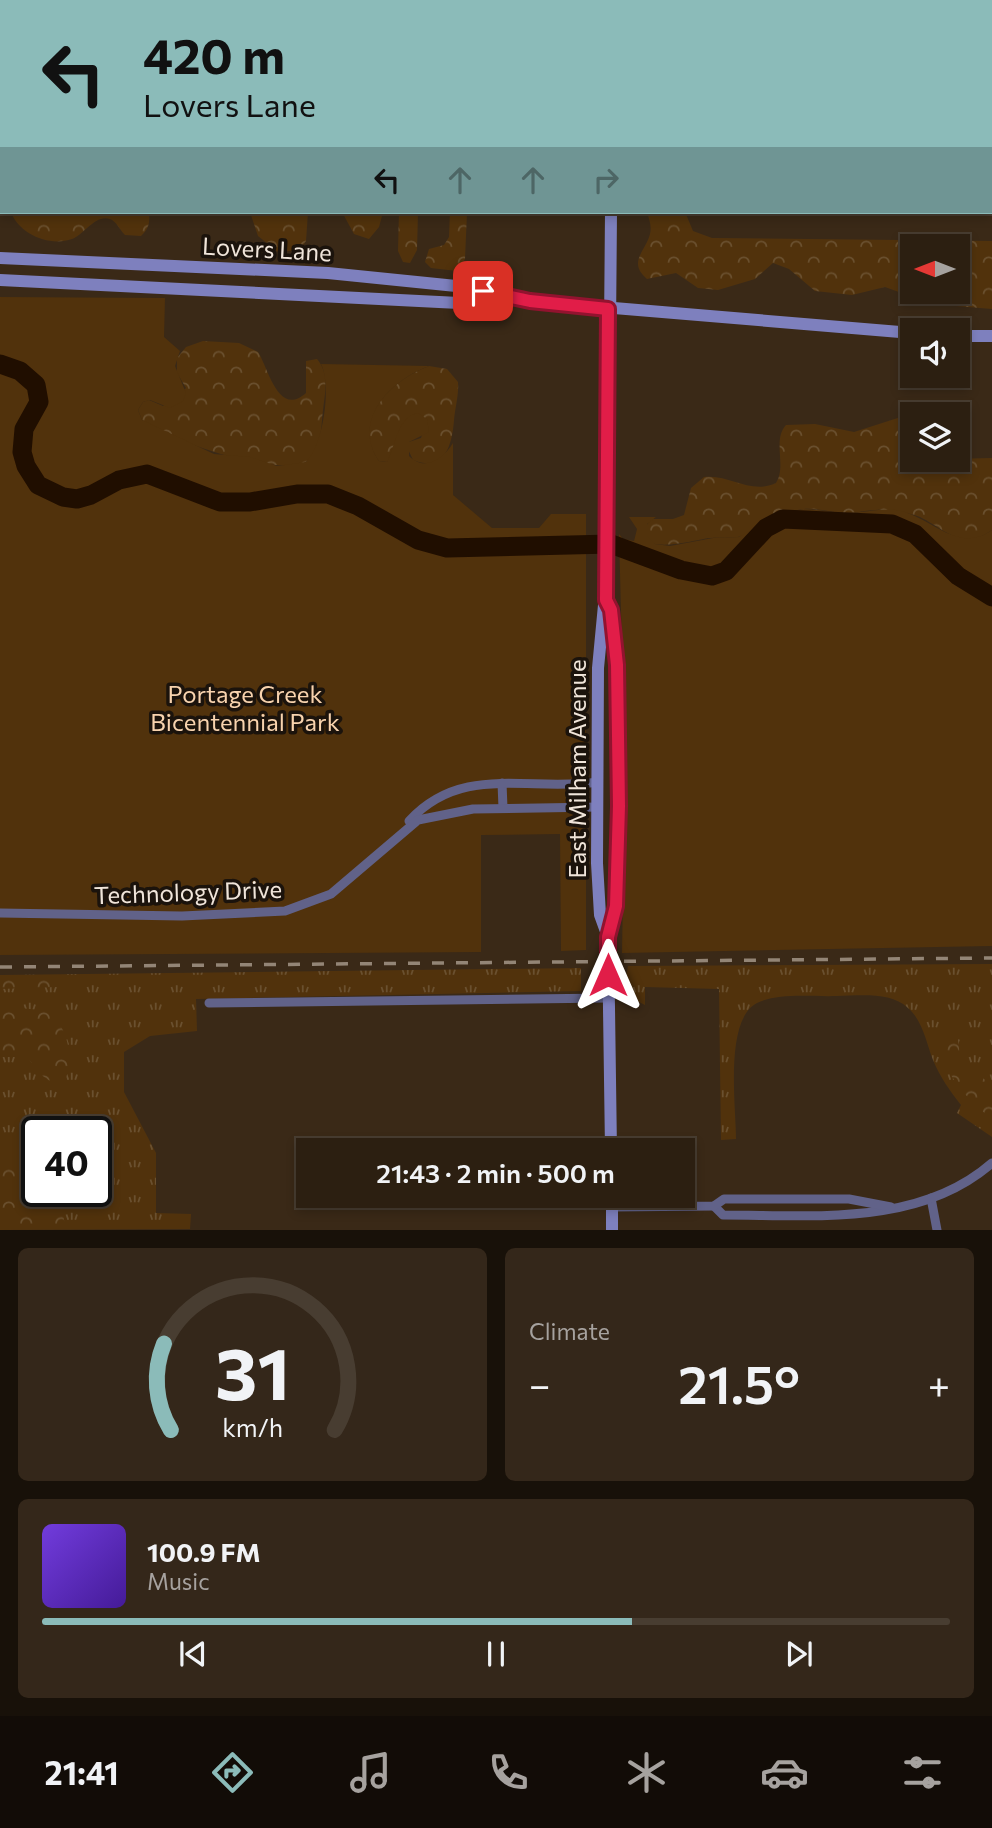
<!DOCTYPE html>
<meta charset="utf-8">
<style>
body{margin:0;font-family:Commissioner,sans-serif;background:#34271a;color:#f1f3f6;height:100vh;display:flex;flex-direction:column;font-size:26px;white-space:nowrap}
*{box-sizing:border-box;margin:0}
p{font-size:23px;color:#a6a29f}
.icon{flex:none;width:38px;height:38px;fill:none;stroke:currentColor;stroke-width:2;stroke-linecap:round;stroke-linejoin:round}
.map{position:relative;height:1230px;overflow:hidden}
.side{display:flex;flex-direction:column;gap:18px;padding:18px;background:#181109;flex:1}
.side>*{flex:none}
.hud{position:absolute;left:0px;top:0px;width:992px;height:214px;box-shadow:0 4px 10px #0003,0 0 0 2px #483d31;background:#8bbbb9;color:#111;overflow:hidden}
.needle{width:46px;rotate:270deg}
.buttons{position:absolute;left:900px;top:234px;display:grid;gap:14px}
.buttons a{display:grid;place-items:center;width:70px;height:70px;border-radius:0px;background:#2c1f11;box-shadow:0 4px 10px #0003,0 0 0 2px #483d31;font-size:35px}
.speed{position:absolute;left:21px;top:1116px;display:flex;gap:14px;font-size:35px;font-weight:700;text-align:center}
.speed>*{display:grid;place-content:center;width:91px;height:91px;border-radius:50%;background:#2c1f11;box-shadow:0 4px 10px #0003,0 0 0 2px #483d31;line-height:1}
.speed .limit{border:4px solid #111;border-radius:10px;background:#fff;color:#111}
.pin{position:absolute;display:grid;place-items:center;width:60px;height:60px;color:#fff;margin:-30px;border-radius:14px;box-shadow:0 4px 10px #0006}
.me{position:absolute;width:77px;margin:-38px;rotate:0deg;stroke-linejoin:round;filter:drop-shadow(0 0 5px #0008)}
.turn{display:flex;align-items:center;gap:24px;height:147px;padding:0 28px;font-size:32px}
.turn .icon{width:91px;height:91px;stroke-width:2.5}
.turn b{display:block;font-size:49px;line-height:60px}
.lanes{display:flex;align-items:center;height:66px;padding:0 28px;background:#0003;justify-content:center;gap:35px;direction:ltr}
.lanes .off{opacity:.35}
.big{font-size:52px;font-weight:600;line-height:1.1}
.side .tile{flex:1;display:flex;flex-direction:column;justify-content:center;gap:10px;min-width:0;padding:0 24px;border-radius:10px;background:#34271a}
.side .dial{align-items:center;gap:0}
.dial svg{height:182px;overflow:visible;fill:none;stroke:#483d31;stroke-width:7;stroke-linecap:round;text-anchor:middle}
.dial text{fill:#f1f3f6;stroke:none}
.song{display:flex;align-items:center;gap:21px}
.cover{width:84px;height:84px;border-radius:10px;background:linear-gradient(135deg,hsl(260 70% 55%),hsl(260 70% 35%))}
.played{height:7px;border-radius:4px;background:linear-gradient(90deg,#8bbbb9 65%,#483d31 65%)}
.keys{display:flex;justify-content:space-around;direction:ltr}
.heat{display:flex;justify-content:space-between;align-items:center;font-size:38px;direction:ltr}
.side .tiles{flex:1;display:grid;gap:18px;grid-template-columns:1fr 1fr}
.tile:last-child{grid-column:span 2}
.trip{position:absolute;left:296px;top:1138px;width:399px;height:70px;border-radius:0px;background:#2c1f11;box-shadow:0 4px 10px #0003,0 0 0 2px #483d31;font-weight:600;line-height:70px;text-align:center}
.dock{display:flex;height:112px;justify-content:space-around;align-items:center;background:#120c07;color:#a6a29f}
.dock .icon{width:49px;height:49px}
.dock .on{color:#8bbbb9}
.dock b{font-size:32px;color:#f1f3f6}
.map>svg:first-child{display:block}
.grass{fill:url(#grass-tufts);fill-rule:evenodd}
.forest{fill:url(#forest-crowns);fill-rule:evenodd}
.green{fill:#51320c}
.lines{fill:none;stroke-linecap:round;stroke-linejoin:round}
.river{stroke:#200e00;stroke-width:19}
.street{stroke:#616289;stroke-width:9}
.secondary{stroke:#7e80be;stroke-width:12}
.rail{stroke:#938576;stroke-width:3.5;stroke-dasharray:12 12;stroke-linecap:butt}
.route-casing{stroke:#92132f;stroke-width:18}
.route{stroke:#e11d48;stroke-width:12}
.labels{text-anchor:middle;stroke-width:7;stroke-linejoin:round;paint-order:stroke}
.street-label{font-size:24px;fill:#f0e5da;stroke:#1b130c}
.park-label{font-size:24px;fill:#f8d3ae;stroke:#1b130c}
</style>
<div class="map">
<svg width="992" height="1230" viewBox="0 0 992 1230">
<defs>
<pattern id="grass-tufts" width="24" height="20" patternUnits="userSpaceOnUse" patternTransform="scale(1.75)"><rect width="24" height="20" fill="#51320c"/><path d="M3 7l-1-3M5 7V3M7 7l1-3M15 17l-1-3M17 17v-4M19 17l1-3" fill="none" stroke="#6a502f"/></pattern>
<pattern id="forest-crowns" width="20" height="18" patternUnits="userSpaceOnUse" patternTransform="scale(1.75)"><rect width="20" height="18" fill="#51320c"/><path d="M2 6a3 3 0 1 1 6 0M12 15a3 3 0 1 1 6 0" fill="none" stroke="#6a502f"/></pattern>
</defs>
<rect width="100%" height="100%" fill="#3a2917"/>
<g class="grass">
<path d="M 992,964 L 992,1137 L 957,1113 L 961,1105 C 950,1091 940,1077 933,1060 C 926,1042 923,1021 908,1008 C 890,991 859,996 836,996 C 813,997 779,992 757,1003 C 724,1020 736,1106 736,1139 L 721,1140 L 719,989 L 645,987 L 645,1005 L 623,994 L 628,966 Z"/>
<path d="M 581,968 L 581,991 L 196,999 L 197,1031 L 150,1036 L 124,1052 L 124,1092 L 156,1153 L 156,1213 L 191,1214 L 190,1229 L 0,1230 L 0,975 ZM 37,1132 L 96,1132 L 96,1192 L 37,1192 Z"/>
</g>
<g class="forest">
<path d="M 11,212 L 149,212 C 150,222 149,229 141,236 L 125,235 C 120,230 116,221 110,219 C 95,214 84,235 72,239 C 49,247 19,234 11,212 Z"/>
<polygon points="250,212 308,212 306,241 300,250 278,252 258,236"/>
<polygon points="342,212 383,212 379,227 369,239 354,234"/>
<polygon points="399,212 418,212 417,250 410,263 403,262 398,251"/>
<polygon points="450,212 467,212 465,259 457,271 431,268 425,262 429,249 444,245 449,237"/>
<path d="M 647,212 L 685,212 L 693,231 L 712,238 L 992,241 L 992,309 L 932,304 L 885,287 L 852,295 L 815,291 L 789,269 L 773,263 L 755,279 L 718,290 L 698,288 L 676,273 L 647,279 C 627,262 646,251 650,234 C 652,226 649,219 647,212 ZM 912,247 L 957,247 L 957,292 L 912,292 Z"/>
<path d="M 203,341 L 239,343 L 258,352 C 268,367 278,418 306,393 L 306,361 L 317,359 C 330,375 325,391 323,410 C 321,426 322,449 309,460 C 284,480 165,440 142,420 L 138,410 L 143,402 L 149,400 L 163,406 L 186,388 L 177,373 L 177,358 L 186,347 Z"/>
<path d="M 429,366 L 447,369 L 458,382 C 459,395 455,407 454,420 C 452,445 445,473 413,460 L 407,447 L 409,442 L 421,438 L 427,419 L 387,462 L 379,461 C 350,420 391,380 429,366 Z"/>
<path d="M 901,417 L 912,423 L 912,460 L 992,458 L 992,530 C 962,552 945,529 920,517 C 910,513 894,510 883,510 C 871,509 859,513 846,513 C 832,513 818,508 804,509 C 778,512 768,526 746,535 C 735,539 721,537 709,538 C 694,540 626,560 650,519 L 673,519 L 684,515 L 691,488 L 704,477 C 730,474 750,495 776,483 C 787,466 772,440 786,425 L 815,424 L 854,432 Z"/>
<polygon points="56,976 62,980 57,987 0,989 0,977"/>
<path d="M 0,1006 L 50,1011 C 67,1030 74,1054 66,1078 C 47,1090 38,1069 27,1057 L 0,1057 Z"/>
<path d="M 945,1033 L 953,1033 L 958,1040 L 961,1065 L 978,1073 L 992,1087 L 992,1116 C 976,1114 937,1061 937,1044 Z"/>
<polygon points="12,1150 30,1153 37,1157 37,1192 58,1192 66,1229 0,1229 0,1153"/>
</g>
<g class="green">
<path d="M 0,297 L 165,298 L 164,337 L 180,351 L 175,366 L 186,393 L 183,401 L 170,408 L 150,400 L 143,402 L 138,410 L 142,420 L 214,454 L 250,457 L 277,466 L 306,462 C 323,446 332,386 321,364 L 429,366 C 391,380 351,420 379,461 L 387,462 C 396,445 397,417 418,413 L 427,419 L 429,432 L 409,442 L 409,456 C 425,472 443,459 453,443 L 453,495 L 492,528 L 539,528 L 551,514 L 586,514 L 586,950 L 561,951 L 560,834 L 481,835 L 481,952 L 0,955 Z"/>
<path d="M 803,509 C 818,509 832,513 847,513 C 864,513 880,508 896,510 C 930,515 957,555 992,530 L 992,946 L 622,953 L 625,766 L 619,534 L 623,539 L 634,541 L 637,529 L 629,517 L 656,517 L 647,524 L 647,536 L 655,544 L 670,546 L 713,538 L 739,537 L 774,517 Z"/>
</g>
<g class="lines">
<polyline class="river" points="0,364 20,371 36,385 39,402 24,429 22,452 26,466 38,485 63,497 77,499 91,495 119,480 147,474 220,502 250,502 297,494 328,494 358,506 418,540 447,548 611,544 681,570 712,576 726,571 766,528 783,519 892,524 915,534 958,576 992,597"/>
<g class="street">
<polyline points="502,783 503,808"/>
<path d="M 409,821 C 462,763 529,792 598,782"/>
<polyline points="0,913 182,916 285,911 331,894 418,820 473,809 598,807"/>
<polyline points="209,1003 608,998"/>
<polyline points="931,1198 937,1230"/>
<path d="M 714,1206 L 723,1215 C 813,1215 919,1227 992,1163"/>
<polyline points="612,1207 714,1206 724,1199 849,1199 891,1207"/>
</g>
<g class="secondary">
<polyline points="604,2 604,0"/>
<polyline points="632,2 632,0"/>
<polyline points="0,258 328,273 466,287 530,301 912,333"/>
<polyline points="0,280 459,303 510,301"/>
<polyline points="957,336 992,336"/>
<path d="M 606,600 C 625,635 622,858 616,906 C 614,916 611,927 608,937 L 611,1150"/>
<polyline points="608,937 600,915 597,863 598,668 608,563 611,212"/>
<polyline points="612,1195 612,1230"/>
</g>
<polyline class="rail" points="0,967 992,958"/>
</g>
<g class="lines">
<g class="route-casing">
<polyline id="route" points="483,291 530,301 608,309 606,600 611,610 617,665 619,806 616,906 608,937 608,975"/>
</g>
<use href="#route" class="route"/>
</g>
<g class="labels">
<g class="street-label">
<text transform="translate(267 250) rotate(3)" y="8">Lovers Lane</text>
<text transform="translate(578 769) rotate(-90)" y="8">East Milham Avenue</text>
<text transform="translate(188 893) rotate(-2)" y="8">Technology Drive</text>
</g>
<g class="park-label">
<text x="245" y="703">Portage Creek<tspan x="245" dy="28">Bicentennial Park</tspan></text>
</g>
</g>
</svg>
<div class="buttons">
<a><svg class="needle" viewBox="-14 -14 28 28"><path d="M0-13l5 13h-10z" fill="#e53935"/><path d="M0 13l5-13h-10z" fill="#a6a29f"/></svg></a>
<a><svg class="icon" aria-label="sound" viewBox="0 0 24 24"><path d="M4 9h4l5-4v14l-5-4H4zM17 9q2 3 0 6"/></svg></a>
<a><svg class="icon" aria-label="layers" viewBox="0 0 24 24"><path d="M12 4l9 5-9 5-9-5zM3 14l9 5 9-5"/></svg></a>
</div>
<div class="speed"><div class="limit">40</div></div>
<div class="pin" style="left:483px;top:291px;background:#d93025"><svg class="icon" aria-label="arrive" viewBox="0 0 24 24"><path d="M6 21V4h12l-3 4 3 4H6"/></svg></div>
<svg class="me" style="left:608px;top:975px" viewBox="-20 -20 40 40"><path d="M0-17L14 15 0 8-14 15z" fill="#e11d48" stroke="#fff" stroke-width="4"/></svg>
<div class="trip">21:43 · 2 min · 500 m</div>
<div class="hud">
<div class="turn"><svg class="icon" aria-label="left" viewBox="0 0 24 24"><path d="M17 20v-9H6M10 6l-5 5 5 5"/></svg><div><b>420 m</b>Lovers Lane</div></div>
<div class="lanes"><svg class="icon" aria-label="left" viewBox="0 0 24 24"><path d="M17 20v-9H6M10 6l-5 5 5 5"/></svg><svg class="icon off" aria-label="ahead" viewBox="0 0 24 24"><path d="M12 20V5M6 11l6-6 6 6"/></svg><svg class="icon off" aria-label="ahead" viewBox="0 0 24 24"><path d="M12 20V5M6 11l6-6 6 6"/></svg><svg class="icon off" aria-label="right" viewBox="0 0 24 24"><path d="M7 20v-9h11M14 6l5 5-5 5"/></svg></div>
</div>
</div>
<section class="side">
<div class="tiles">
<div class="tile dial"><svg viewBox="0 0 100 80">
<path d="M14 69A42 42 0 1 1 86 69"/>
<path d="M14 69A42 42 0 0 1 11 31" stroke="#8bbbb9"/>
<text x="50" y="56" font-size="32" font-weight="700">31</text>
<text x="50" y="72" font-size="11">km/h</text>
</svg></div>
<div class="tile"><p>Climate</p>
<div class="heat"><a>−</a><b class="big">21.5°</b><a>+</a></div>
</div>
<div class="tile">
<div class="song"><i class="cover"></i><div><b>100.9 FM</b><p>Music</p></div></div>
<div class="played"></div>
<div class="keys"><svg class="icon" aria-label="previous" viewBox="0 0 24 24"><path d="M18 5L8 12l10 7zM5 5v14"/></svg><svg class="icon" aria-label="pause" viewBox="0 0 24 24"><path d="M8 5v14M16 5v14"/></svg><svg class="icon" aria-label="next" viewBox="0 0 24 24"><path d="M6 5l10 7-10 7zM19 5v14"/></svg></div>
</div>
</div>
</section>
<nav class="dock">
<b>21:41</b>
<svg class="icon on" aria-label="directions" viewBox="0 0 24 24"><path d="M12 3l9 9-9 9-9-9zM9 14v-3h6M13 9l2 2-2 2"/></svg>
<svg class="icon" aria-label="music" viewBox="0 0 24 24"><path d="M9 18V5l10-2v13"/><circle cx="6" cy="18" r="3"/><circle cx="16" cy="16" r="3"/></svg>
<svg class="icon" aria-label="phone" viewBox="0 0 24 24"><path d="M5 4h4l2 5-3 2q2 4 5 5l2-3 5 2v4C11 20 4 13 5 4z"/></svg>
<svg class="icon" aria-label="climate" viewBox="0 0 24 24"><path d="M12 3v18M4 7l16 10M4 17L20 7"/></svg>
<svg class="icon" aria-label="car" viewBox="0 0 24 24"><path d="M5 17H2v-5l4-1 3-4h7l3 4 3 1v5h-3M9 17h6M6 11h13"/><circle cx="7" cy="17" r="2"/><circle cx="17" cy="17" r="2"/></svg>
<svg class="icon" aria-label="filters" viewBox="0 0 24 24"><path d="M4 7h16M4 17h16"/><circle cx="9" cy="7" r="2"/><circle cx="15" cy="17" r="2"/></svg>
</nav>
